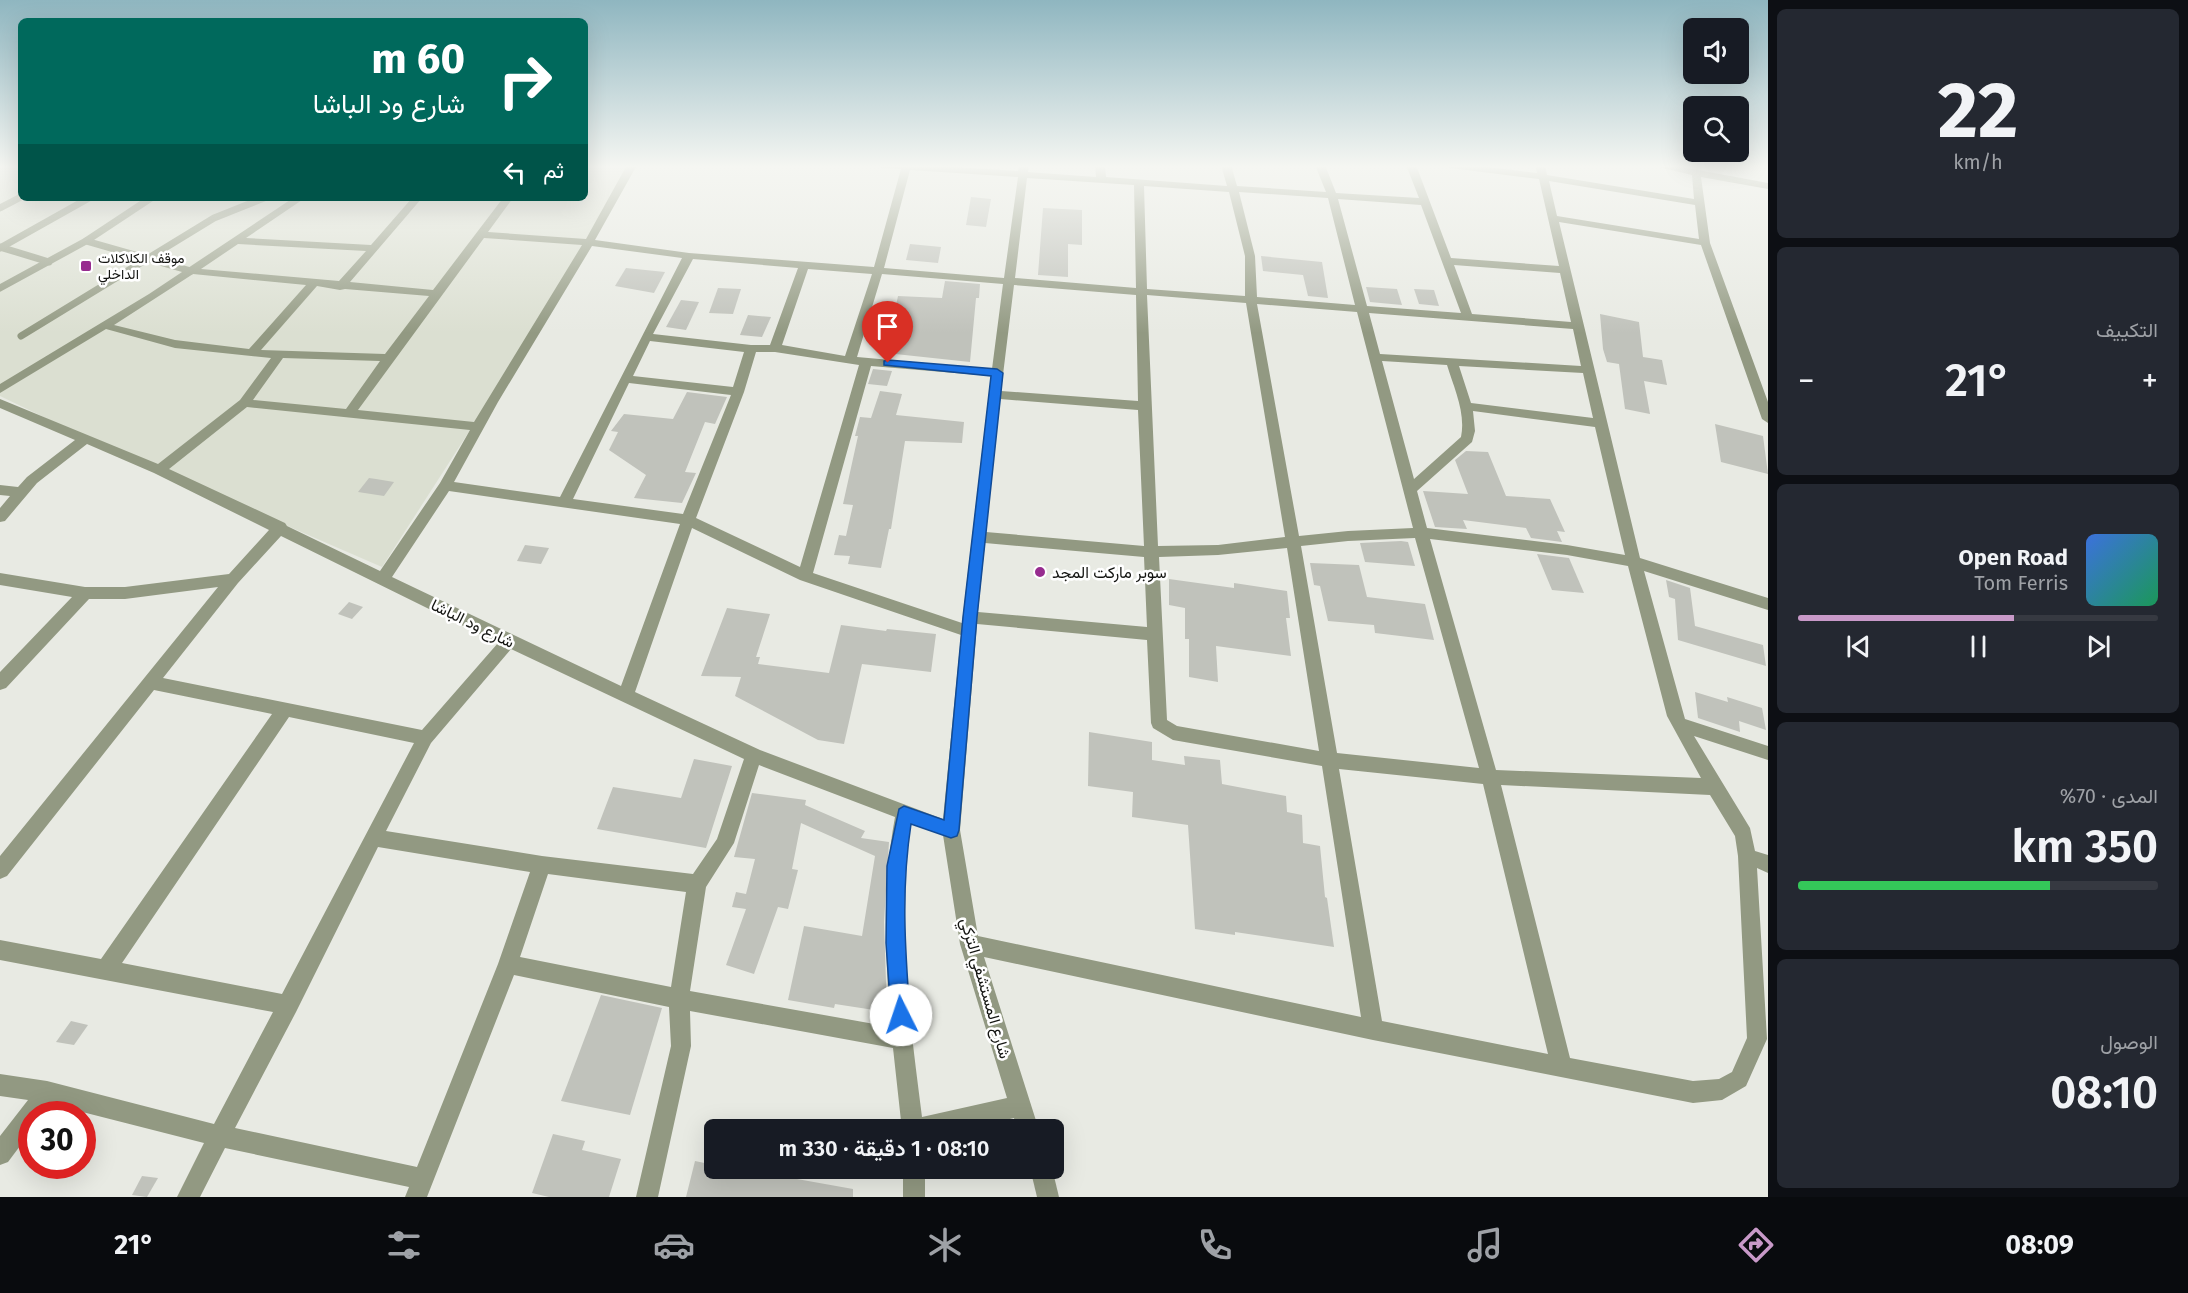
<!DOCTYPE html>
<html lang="ar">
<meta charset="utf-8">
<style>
body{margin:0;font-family:"Fira Sans",Vazirmatn,sans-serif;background:#242831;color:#f1f3f6;direction:rtl;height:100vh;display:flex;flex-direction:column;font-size:22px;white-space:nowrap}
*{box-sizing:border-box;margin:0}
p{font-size:20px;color:#9ea1a6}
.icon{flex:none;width:33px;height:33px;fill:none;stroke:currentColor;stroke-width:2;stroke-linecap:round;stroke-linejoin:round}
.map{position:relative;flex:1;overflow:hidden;direction:ltr}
.side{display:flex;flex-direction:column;gap:9px;padding:9px;background:#0d0f14;width:420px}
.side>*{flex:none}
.hud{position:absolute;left:18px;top:18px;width:570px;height:183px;border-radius:9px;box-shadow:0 6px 24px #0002;direction:rtl;background:#00695c;color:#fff;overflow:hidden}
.tools{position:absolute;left:1683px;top:18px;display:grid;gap:12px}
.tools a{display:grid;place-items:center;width:66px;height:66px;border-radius:9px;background:#171b24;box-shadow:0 6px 24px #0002;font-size:30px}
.speed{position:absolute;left:18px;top:1101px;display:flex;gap:12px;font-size:30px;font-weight:700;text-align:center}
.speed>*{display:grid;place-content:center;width:78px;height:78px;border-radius:50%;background:#171b24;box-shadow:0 6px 24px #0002;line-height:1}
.speed .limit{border:9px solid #d22;background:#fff;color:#111}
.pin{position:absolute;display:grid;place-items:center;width:51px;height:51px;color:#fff;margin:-62px -26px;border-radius:50% 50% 50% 0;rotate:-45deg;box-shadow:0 0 6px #0007}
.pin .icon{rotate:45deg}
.me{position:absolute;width:66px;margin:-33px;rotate:356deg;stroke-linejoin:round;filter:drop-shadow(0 0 4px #0008)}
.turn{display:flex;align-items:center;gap:21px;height:126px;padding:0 24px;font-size:27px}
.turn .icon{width:78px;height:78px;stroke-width:2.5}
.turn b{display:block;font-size:42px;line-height:51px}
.then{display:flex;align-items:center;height:57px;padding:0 24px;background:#0003;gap:12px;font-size:22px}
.big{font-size:45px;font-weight:600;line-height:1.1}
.side .tile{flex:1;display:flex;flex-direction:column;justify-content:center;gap:9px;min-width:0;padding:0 21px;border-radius:9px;background:#242831}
.side .dial{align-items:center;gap:0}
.dial b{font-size:78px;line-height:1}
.song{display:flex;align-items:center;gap:18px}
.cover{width:72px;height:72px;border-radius:9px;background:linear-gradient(135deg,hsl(220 70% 55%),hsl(150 70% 35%))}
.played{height:6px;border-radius:3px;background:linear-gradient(90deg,#c899c8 60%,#363941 60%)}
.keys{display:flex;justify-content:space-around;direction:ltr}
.heat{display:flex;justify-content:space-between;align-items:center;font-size:33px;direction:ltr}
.charge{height:9px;border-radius:4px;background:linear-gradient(90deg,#34c759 70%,#363941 0)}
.trip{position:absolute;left:704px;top:1119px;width:360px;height:60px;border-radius:9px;background:#171b24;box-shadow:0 6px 24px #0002;font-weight:600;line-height:60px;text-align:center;direction:rtl}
.dock{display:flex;height:96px;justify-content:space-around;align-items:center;background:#090b0e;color:#9ea1a6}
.dock .icon{width:42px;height:42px}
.dock .on{color:#c899c8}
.dock b{font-size:27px;color:#f1f3f6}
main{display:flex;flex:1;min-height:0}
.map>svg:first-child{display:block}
.built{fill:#dbdfd1}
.building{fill:#c0c2bb}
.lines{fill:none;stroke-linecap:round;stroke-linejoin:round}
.service{stroke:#929982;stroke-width:7}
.minor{fill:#929982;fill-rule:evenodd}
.route{fill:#1a73e8;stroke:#114b97;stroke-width:1.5}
.poi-dot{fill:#972c8f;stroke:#fff;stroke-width:2}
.labels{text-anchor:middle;stroke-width:5;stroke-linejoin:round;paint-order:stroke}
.far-poi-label{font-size:14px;fill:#131411;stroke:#fff;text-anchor:start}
.poi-label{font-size:16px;fill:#131411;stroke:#fff;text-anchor:start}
.street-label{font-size:16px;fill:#131411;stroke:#fff}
</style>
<main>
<section class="side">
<div class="tile dial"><b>22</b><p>km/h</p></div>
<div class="tile"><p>التكييف</p>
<div class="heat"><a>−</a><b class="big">21°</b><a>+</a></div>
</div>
<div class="tile">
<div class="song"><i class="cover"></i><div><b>Open Road</b><p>Tom Ferris</p></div></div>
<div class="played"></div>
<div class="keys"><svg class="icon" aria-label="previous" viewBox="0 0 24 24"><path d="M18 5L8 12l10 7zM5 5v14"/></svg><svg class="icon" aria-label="pause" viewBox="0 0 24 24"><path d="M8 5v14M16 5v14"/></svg><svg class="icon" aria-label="next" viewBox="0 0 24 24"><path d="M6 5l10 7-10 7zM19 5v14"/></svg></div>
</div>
<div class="tile"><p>المدى · 70%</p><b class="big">350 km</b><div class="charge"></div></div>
<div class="tile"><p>الوصول</p><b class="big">08:10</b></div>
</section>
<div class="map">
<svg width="1768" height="1197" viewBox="0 0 1768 1197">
<rect width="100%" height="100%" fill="#e8eae3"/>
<polygon class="built" points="0,165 21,165 21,198 585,198 585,165 635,165 567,279 382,567 108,448 0,396"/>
<g class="building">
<polygon points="971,197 991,199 986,227 966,225"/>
<polygon points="1043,208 1082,210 1082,245 1068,244 1068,277 1038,275"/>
<polygon points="910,244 941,247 938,263 906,260"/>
<polygon points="1261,256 1322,262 1328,298 1308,296 1303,275 1263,271"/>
<polygon points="626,268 665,272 654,293 615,286"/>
<polygon points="945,281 980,284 979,298 976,298 970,362 886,353 898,296 942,298"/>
<polygon points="1366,287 1397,289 1402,305 1370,302"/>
<polygon points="718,288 741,289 733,314 709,313"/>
<polygon points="1414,289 1434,290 1439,306 1419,304"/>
<polygon points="681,300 699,302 686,330 666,327"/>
<polygon points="1600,314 1639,322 1643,357 1662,360 1667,385 1644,381 1650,414 1625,409 1619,364 1607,362 1603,349"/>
<polygon points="748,315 771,317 762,337 740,335"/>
<polygon points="873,369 892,371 887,386 868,384"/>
<polygon points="880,391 902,394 896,415 964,422 962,443 905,441 891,529 889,529 881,568 848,564 850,556 834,555 839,535 846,536 853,505 843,504 858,436 855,436 860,417 871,418"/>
<polygon points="687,392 727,397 715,424 705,422 685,472 696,473 682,503 634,498 646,475 609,450 618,432 611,431 624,414 673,419"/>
<polygon points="1715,424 1763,436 1768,474 1721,462"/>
<polygon points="1466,451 1488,452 1506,496 1550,499 1565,532 1557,531 1562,542 1531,538 1526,528 1463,520 1467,529 1435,527 1423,491 1468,494 1455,460"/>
<polygon points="369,478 376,479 394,482 384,496 358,492"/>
<polygon points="1401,541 1408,542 1415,566 1365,562 1360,543"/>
<polygon points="525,545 549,548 541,564 517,561"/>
<polygon points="1537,554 1569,558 1584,593 1552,590"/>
<polygon points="1310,563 1359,565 1367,597 1425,604 1434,640 1375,633 1374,625 1328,621 1320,586 1314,585"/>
<polygon points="1169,579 1234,588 1234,583 1287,591 1290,618 1286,618 1291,656 1216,646 1218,682 1189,677 1189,639 1185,639 1185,608 1169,605"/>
<polygon points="1666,580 1690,588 1695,626 1763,645 1766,666 1678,640 1675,599 1669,597"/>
<polygon points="349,602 363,607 352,619 338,614"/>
<polygon points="727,608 770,614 756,657 760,657 758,664 829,673 841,625 886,631 887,629 936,634 931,672 862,664 844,744 818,740 735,696 741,677 701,676"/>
<polygon points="1695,692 1728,702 1727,697 1762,708 1766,730 1739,721 1740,732 1698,718"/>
<polygon points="1089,732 1152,742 1152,760 1185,765 1184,756 1220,760 1222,784 1286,796 1287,812 1302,815 1303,843 1320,846 1325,897 1327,898 1334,947 1235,932 1235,935 1195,929 1188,825 1132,817 1133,792 1088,786"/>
<polygon points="694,759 732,766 706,848 597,829 613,787 681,798"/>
<polygon points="752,793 806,800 805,805 865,831 861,838 889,842 884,922 887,1012 835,1004 834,1008 788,1000 804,926 862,936 875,856 801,823 792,869 798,870 788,909 778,907 754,974 726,965 746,909 732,907 736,892 746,894 755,859 734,857"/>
<polygon points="601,995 662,1008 630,1115 561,1101"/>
<polygon points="71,1021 88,1025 74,1045 56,1042"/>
<polygon points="553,1134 585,1141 582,1150 621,1159 609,1197 549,1197 532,1193"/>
<polygon points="695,1161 714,1165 714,1168 736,1168 853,1189 853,1197 686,1197"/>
<polygon points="142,1176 158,1178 147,1197 132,1195"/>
</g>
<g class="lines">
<g class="service">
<polyline points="0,208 21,197"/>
<polyline points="86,241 191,271"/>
<polyline points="0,247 49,262"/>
<polyline points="0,248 89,198"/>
<polyline points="0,288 86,241 151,198"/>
<polyline points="21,336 214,218 264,198"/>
</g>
<g class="minor">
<path d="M 627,165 L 637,165 L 595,240 L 689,253 L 874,267 L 901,169 L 881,168 L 876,165 L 926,165 L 1018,171 L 1019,165 L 1029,165 L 1028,172 L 1096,177 L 1095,165 L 1105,165 L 1106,177 L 1227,186 L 1221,165 L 1231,165 L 1237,186 L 1326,192 L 1315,165 L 1325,165 L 1336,193 L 1419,198 L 1406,165 L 1416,165 L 1451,258 L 1559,266 L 1539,179 L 1450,168 L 1445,165 L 1473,165 L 1537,173 L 1535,165 L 1545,165 L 1547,175 L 1694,199 L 1692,175 L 1650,165 L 1671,165 L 1768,183 L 1768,189 L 1701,177 L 1710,243 L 1768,402 L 1768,423 L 1762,419 L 1701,245 L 1559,222 L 1640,558 L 1768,598 L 1768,610 L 1644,571 L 1685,719 L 1768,746 L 1768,760 L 1694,736 L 1750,828 L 1755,851 L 1768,855 L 1768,873 L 1757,868 L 1767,1039 L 1746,1086 L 1722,1100 L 1693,1103 L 1373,1040 L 984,957 L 1039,1130 L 1017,1130 L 1014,1118 L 965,1130 L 902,1130 L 893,1048 L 690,1011 L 691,1046 L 658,1197 L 636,1197 L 671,1046 L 669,1007 L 514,975 L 427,1197 L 405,1197 L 409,1187 L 225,1148 L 200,1197 L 177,1197 L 204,1143 L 51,1104 L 43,1114 L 32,1114 L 32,1130 L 8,1162 L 0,1165 L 0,1136 L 28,1100 L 0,1096 L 0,1074 L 47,1081 L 214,1124 L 273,1012 L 0,960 L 0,940 L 101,959 L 272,714 L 154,690 L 7,876 L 0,879 L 0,856 L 218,587 L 125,599 L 89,599 L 6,688 L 0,690 L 0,672 L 72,597 L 0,585 L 0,573 L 85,587 L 125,587 L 229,574 L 269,530 L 154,473 L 87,444 L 37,483 L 5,521 L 0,522 L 0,508 L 10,496 L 0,495 L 0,485 L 18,487 L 27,477 L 75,440 L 0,408 L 0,399 L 158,464 L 240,400 L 271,358 L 175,348 L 106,329 L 0,393 L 0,384 L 149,294 L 293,198 L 305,198 L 246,238 L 371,245 L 412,198 L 422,198 L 350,282 L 433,290 L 503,198 L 513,198 L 488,232 L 586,239 ZM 910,170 L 1018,177 L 1004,278 L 884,268 ZM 1027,178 L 1134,185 L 1136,288 L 1015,278 ZM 1549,181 L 1695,205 L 1699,239 L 1557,216 ZM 1144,186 L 1229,192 L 1245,256 L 1245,296 L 1147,289 ZM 1239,192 L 1328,198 L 1355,305 L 1257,297 L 1255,256 ZM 1338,199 L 1421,205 L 1461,313 L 1367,306 ZM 484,238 L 582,245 L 474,422 L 358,410 ZM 238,244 L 366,251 L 339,281 L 201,269 ZM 592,246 L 682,258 L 560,497 L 454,482 L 498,402 ZM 693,259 L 798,268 L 770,345 L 751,345 L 653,334 ZM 1454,265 L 1560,273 L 1571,322 L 1472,314 ZM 808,269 L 872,274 L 845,356 L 782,345 ZM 193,274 L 306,285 L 249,349 L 175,340 L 114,325 ZM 882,274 L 1003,284 L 992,369 L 857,357 ZM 1014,285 L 1136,295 L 1138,401 L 1001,391 ZM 317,286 L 340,290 L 345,289 L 429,296 L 385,354 L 261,350 ZM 1147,295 L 1246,303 L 1285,537 L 1218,545 L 1158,546 ZM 1257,304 L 1357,312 L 1413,528 L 1348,531 L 1299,536 ZM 1369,313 L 1573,329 L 1581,366 L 1380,354 ZM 650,341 L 744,352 L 733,387 L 633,376 ZM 756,352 L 775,352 L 859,365 L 800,567 L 696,518 L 744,392 ZM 283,358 L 380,361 L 346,409 L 253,400 ZM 1382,361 L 1447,365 C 1454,388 1466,413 1461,437 L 1414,479 ZM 871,366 L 991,376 L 962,623 L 813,573 ZM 1459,366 L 1583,373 L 1593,418 L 1471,403 ZM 629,383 L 731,395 L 683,514 L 573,499 ZM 1000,399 L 1138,410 L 1144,546 L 986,532 ZM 247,407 L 470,430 L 440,483 L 380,571 L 287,526 L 285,523 L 169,469 ZM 1473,411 L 1595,427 L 1625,555 L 1567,545 L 1427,528 L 1417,491 L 1472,442 L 1475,431 ZM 449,491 L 680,524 L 621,686 L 392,577 ZM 692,528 L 800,580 L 961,635 L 943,819 L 760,750 L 635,692 ZM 281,536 L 498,643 L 422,730 L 163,678 L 238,583 ZM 1415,538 L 1479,768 L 1337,753 L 1301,546 L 1348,541 ZM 1430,539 L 1567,555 L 1628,566 L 1667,716 L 1701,778 L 1496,770 ZM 985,543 L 1144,557 L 1147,627 L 978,612 ZM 1287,548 L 1319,751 L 1177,726 L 1167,720 L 1159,557 L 1218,555 ZM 977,624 L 1147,640 L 1151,723 L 1153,728 L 1173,740 L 1322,766 L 1361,1017 L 978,936 L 960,830 ZM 511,649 L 744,759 L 717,839 L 693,874 L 542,856 L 386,831 L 431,743 ZM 289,717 L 414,743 L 282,994 L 122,963 ZM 759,765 L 895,817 C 882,887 885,956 891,1027 L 690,991 L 706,887 L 734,843 ZM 1339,769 L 1483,784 L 1548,1054 L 1382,1021 ZM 1501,785 L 1710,795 L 1735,836 L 1738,856 L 1747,1038 L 1732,1072 L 1719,1079 L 1693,1081 L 1570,1058 ZM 911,823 L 943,835 L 960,944 L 1007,1098 L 922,1117 C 910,1021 895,920 911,823 ZM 378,847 L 530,872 L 498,964 L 417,1167 L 235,1128 L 296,1012 ZM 548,874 L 686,892 L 671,987 L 520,957 Z"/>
<rect x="903" y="1168" width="22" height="29"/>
<polygon points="1030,1168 1052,1168 1059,1197 1037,1197"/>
</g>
</g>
<linearGradient id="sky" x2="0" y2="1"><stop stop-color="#8fb6c0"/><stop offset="0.5" stop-color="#f5f6f2"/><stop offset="1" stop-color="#f5f6f2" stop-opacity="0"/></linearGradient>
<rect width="1768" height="333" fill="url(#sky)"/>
<path class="route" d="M 888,360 L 997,369 L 1003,373 L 977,617 L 959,830 L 957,836 L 951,838 L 911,824 C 901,889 905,949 910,1015 L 907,1021 L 901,1024 L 894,1021 L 891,1015 L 886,943 L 887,866 L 899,809 L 904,806 L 944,820 L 963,617 L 991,376 L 884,365 L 884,361 Z"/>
<g class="poi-dot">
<rect x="80" y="260" width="12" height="12" rx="3"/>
<circle cx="1040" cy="572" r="6"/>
</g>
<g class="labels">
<g class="far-poi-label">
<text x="98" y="263">موقف الكلاكلات<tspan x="98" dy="16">الداخلي</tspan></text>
</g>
<g class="poi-label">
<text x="1052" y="578">سوبر ماركت المجد</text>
</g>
<g class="street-label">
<text transform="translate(473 623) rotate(26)" y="6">شارع ود الباشا</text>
<text transform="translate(986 988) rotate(74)" y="6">شارع المستشفي التركي</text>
</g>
</g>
</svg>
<div class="tools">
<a><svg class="icon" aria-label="sound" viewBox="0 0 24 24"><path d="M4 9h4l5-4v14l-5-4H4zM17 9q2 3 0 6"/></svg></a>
<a><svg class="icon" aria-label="search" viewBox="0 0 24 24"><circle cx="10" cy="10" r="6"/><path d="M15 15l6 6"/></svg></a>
</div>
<div class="speed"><div class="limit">30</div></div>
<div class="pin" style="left:888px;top:363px;background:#d93025"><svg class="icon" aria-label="arrive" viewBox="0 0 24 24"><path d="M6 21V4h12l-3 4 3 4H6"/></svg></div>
<svg class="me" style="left:901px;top:1015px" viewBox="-20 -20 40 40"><circle r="19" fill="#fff"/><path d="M0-13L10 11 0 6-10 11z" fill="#1a73e8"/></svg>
<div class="trip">08:10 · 1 دقيقة · 330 m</div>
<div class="hud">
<div class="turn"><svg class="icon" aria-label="right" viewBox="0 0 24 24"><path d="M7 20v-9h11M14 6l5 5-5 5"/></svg><div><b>60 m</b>شارع ود الباشا</div></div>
<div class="then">ثم<svg class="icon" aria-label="left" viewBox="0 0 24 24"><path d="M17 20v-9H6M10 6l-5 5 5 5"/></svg></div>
</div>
</div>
</main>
<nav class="dock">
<b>08:09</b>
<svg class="icon on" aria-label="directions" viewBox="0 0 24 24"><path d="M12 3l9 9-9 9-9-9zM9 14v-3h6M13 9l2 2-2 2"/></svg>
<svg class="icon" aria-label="music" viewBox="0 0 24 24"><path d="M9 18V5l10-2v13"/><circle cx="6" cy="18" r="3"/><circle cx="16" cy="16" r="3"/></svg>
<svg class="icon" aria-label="phone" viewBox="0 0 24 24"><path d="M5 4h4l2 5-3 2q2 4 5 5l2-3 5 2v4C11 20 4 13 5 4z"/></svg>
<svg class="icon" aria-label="climate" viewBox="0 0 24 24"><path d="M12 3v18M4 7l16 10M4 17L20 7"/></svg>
<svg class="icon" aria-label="car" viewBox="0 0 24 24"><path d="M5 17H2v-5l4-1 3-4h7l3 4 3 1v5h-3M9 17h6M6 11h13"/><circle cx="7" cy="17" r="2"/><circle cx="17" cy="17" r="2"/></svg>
<svg class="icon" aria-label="filters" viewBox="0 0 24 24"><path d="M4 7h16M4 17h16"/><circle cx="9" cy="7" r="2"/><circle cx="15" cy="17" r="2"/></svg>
<b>21°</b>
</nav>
